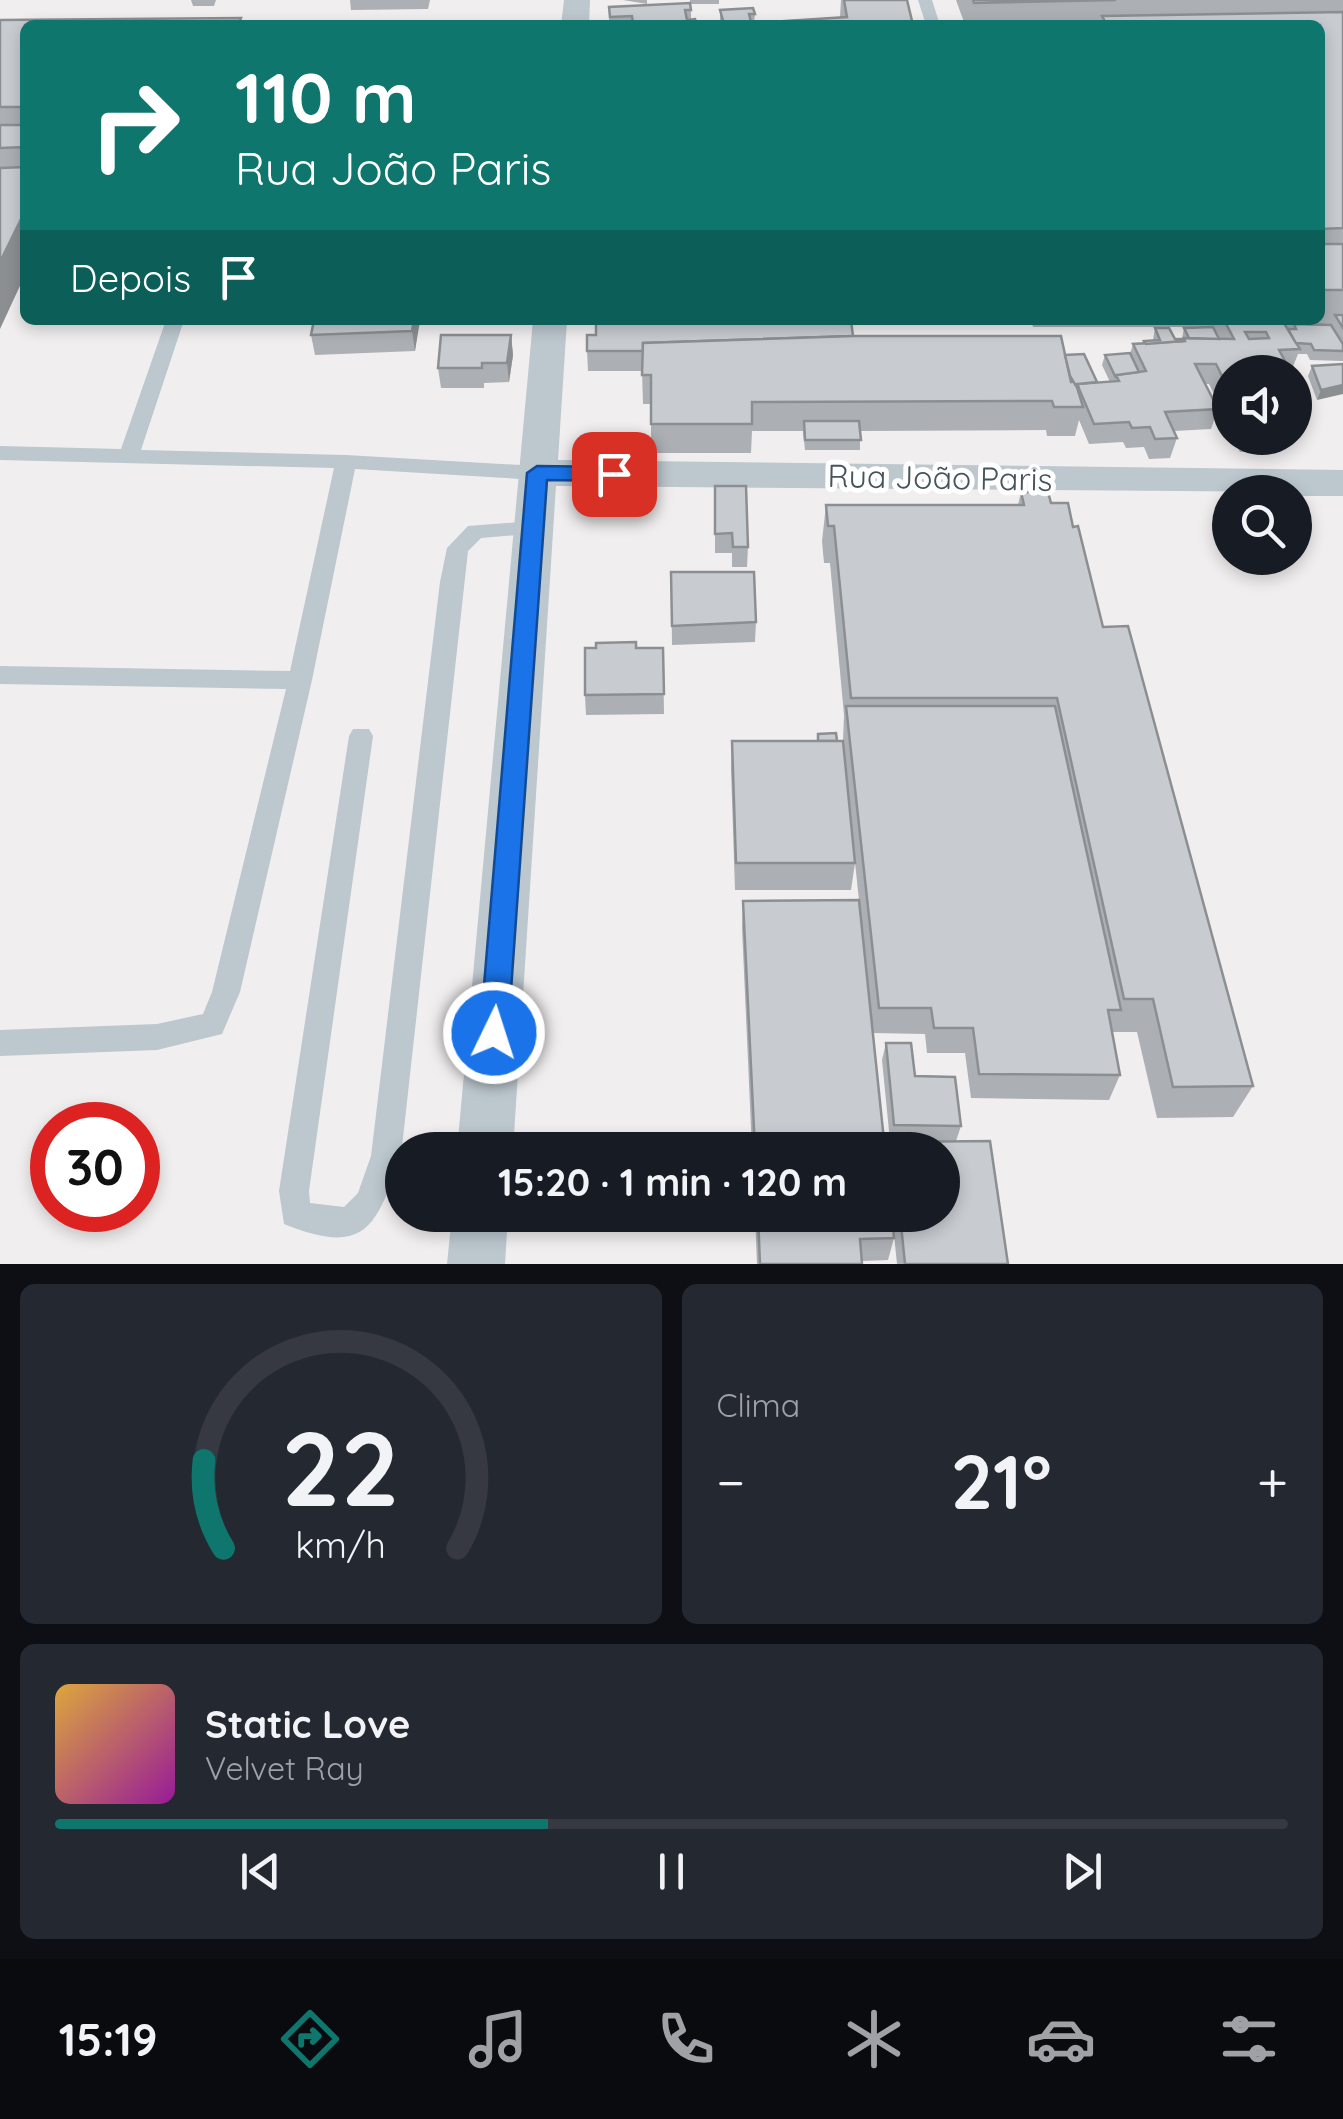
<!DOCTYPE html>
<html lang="pt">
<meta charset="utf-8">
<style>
body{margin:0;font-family:Quicksand,sans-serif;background:#242831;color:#f1f3f6;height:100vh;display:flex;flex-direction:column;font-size:38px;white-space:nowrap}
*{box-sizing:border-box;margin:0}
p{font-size:32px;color:#9ea1a6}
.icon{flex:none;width:55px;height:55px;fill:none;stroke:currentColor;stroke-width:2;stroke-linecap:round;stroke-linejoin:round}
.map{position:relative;height:1264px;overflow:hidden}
.drawer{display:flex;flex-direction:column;gap:20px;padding:20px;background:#0d0f14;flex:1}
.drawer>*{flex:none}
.top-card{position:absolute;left:20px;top:20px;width:1305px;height:305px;border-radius:15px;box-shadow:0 5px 15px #0003;background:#0f766e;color:#fff;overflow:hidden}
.fabs{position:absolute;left:1212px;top:355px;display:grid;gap:20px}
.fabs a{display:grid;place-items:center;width:100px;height:100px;border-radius:50%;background:#171b24;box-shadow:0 5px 15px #0003;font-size:50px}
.speed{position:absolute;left:30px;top:1102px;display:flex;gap:20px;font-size:50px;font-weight:700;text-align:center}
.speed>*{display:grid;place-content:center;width:130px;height:130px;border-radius:50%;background:#171b24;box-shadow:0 5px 15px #0003;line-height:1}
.speed .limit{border:15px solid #d22;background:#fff;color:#111}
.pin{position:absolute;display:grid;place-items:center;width:85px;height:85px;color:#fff;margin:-42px;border-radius:20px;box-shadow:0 5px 15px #0006}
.me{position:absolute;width:110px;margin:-55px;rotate:4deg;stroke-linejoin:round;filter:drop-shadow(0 0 8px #0008)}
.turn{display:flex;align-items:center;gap:35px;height:210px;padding:0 50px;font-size:45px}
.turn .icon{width:130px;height:130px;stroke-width:2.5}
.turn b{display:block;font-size:70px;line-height:85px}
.then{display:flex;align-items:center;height:95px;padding:0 50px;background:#0003;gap:20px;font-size:38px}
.big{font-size:75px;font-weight:700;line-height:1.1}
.drawer .card{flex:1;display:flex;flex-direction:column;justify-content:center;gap:15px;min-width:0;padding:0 35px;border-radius:15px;background:#242831}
.drawer .dial{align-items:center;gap:0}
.dial svg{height:260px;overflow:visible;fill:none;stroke:#363941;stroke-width:7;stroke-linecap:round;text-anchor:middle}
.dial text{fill:#f1f3f6;stroke:none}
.song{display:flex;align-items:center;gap:30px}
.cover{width:120px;height:120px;border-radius:15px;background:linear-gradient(135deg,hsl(40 70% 55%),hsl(300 70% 35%))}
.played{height:10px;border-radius:5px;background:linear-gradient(90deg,#0f766e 40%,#363941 40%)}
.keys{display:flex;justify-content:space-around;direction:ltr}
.heat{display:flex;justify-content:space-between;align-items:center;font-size:55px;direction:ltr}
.drawer .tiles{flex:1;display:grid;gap:20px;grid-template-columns:1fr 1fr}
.card:last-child{grid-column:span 2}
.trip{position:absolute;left:385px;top:1132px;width:575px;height:100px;border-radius:50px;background:#171b24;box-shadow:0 5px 15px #0003;font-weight:700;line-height:100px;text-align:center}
.menu{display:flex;height:160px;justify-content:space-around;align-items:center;background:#090b0e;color:#9ea1a6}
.menu .icon{width:70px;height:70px}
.menu .selected{color:#0f766e}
.menu b{font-size:45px;color:#f1f3f6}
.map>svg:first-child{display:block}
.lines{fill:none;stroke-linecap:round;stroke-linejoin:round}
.lane{fill:#bcc7ce;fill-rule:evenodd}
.street{fill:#bcc7ce;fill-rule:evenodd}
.wall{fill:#acafb4}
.shaded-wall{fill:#8c8f92}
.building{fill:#c8ccd1;stroke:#8c8f92;stroke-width:2.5;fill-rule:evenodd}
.route{fill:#1a73e8;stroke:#114b97;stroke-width:2.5}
.labels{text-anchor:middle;stroke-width:10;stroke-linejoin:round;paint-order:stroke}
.street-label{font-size:32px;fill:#46545c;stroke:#fff}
</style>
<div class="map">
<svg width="1343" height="1264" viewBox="0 0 1343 1264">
<rect width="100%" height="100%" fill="#f1eeef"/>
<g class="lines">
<g class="lane">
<polygon points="918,0 932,0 940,25 926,25"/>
<polygon points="166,320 184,320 141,450 346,455 537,466 547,473 537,480 355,469 312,680 240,992 222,1034 157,1050 0,1056 0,1030 157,1024 203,1014 212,992 286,689 0,684 0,666 290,671 334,468 0,460 0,446 121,449"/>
<path d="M 533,521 L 540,523 L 544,528 L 540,533 L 481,538 L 468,551 L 401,1156 C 376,1227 366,1257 284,1224 L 279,1191 L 349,736 L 353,729 L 369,729 L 373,736 L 309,1191 L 310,1203 L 344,1207 L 358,1193 L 371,1156 L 440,582 L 447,548 L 468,526 Z"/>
</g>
<g class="street">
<polygon points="564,0 590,0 589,25 561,25"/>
<polygon points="533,320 567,320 558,460 1343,470 1343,496 1295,496 1295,492 556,486 513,1150 457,1150"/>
<polygon points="452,1215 508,1215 505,1264 447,1264"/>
</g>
</g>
<g class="wall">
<polygon points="191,0 216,0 214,6 193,6"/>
<polygon points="350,0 430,0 428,9 351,10"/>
<polygon points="623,0 647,0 647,4"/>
<rect x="690" y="0" width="29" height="4"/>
<polygon points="841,0 907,0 913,25 721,25 720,19 720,10 755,14 754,22 840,17"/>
<polygon points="956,0 1343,0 1343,361 1310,360 1307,354 1298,354 1292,369 1289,369 1291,372 1230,372 1230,431 1221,413 1223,408 1221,408 1209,384 1205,384 1218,409 1211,429 1174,431 1177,438 1170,458 1149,459 1144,447 1126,448 1123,442 1089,444 1079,420 1075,436 1047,436 1046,430 860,431 860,450 805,450 803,431 752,431 751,453 651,453 651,404 643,404 642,371 588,371 587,351 596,335 853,336 1065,355 1097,382 1110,382 1102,365 1105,355 1130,354 1133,344 1143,344 1144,341 1153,340 1155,328 1175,339 1182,339 1184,328 1209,327 1033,327 1031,320 1320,320 1320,25 965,25"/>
<polygon points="609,7 691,10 691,19 609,23"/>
<polygon points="0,20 25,25 25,167 0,167"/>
<polygon points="314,320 419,320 415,351 315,355 311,335"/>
<polygon points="489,320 516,320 516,322 490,322"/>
<polygon points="511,335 513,355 509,382 484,383 484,388 441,388 438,368"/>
<polygon points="1343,364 1317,400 1308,376 1312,366"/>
<polygon points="1233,438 1278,438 1279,440 1275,450 1240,452"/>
<polygon points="715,486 748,547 747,567 732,567 732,553 715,553"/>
<polygon points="1021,492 1051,503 1073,527 1103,627 1253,1086 1233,1117 1157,1118 1137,1032 1112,1032 1120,1075 1109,1100 971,1098 965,1053 927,1053 925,1034 873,1033 852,834 855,863 851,890 735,890 731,769 732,741 817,741 818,734 837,741 843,741 844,715 830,563 824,563 822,541 826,505 1018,505"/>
<polygon points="671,572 756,622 755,642 672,645"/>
<polygon points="636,648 663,648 664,714 586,715 585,695"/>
<polygon points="743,901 885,1150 752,1150 742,928"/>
<polygon points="886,1043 961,1126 956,1141 1008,1264 897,1264 892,1215 942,1215 942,1150 891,1150 893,1142 919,1142 890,1141 882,1060"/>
<polygon points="755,1215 892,1215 894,1238 888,1260 862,1261 862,1264 757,1264"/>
</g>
<g class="shaded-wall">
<polygon points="25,211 25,275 0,329 0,262"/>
<polygon points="414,320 419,320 420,321 415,351 412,331"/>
<polygon points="511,335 513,355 509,382 507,363"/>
<polygon points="1343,385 1343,394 1317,400 1321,390"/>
</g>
<g class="building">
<polygon points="844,0 907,0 913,25 723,25 847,17"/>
<polygon points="973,0 1116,0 974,3"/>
<polygon points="690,3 691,10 685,10 687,20 695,19 697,25 604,25 603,24 633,22 632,16 610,17 609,7"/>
<polygon points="753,8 755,14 749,14 751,22 724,24 720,10"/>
<polygon points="1343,12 1343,228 1320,229 1320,25 1107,25 1102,16"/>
<polygon points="241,18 238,25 25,25 25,107 0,107 0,20"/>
<polygon points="489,24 488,25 361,25"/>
<polygon points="0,125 25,125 25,147 0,148"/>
<polygon points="25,167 25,211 0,262 0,168"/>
<rect x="1320" y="244" width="23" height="46"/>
<polygon points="1335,315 1343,315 1343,328"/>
<polygon points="314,320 414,320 412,331 311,335"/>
<polygon points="596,320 851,320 853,336 643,343 643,351 587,351 587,335 596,335"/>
<path d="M 1224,320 L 1282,320 L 1300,349 L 1279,350 L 1291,372 L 1252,372 L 1245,363 L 1250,372 L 1230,372 L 1230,388 L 1228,388 L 1216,364 L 1195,364 L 1218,409 L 1165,412 L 1177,438 L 1155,439 L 1150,427 L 1132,428 L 1129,422 L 1094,424 L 1077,384 L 1119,381 L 1116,375 L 1146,371 L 1133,344 L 1185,341 L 1184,338 L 1234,339 ZM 1245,332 L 1266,332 L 1269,338 L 1249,339 Z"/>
<polygon points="1294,324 1331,325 1343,344 1343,351 1314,350 1311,344 1296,343 1288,329 1296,329"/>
<polygon points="1213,327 1219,339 1189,338 1184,328"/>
<polygon points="1155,328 1169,328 1175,339 1184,339 1183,341 1146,344 1144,341 1160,340"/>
<polygon points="441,335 511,335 507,363 482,363 482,368 438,368"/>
<polygon points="854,336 1061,336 1071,382 1075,381 1083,407 1054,407 1052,401 752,402 752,424 651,424 651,375 642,375 643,343"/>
<polygon points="1130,353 1139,372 1116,375 1116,378 1105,355"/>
<polygon points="1084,354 1097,382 1077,384 1078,386 1076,386 1070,376 1065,355"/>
<polygon points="1343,364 1343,385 1321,390 1312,366"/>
<polygon points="804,421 859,421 861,440 805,440"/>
<polygon points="1242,438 1278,438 1279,440 1244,442"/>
<polygon points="715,486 746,486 748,547 733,547 732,533 715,534"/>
<polygon points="1021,492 1048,492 1051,503 1068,503 1073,527 1078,526 1103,627 1128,626 1253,1086 1173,1087 1153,999 1124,999 1057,698 851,698 834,526 828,526 826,505 1024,505"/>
<polygon points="671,572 754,572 756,622 672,626"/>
<polygon points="636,642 636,648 663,648 664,694 585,695 585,648 596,648 596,643"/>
<polygon points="846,706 1055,706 1121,1010 1108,1010 1120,1075 979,1074 973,1028 934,1028 931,1008 879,1008"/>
<polygon points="836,733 837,741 818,741 818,734"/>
<polygon points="732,741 843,741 855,863 736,863"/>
<polygon points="859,900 885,1150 755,1150 743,901"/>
<polygon points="886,1043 911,1043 915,1076 955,1077 961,1126 894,1125"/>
<polygon points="990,1141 1008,1264 905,1264 900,1215 942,1215 942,1150 894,1150 893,1142"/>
<polygon points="758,1215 892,1215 894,1238 860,1239 862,1264 760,1264"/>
</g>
<polygon class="route" points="537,466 614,467 624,474 614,481 547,480 508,1033 504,1042 494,1046 484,1042 480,1033 527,473"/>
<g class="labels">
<g class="street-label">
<text transform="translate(940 478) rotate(1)" y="11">Rua João Paris</text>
</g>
</g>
</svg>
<div class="fabs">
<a><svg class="icon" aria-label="sound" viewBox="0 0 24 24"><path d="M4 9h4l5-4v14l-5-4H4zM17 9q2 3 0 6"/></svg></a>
<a><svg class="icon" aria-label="search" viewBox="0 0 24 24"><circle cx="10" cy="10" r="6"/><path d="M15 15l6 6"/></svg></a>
</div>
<div class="speed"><div class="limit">30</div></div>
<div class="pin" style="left:614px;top:474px;background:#d93025"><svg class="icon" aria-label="arrive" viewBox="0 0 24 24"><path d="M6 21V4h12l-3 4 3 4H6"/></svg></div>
<svg class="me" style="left:494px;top:1033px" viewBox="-20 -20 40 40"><circle r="17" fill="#1a73e8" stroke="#fff" stroke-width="3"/><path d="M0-11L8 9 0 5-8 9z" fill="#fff"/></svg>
<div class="trip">15:20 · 1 min · 120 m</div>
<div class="top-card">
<div class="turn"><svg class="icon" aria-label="right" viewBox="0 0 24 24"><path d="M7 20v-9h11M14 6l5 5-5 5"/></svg><div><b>110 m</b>Rua João Paris</div></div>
<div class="then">Depois<svg class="icon" aria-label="arrive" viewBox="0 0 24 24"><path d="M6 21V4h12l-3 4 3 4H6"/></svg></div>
</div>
</div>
<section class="drawer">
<div class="tiles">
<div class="card dial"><svg viewBox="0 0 100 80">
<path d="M14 69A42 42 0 1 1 86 69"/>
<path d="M14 69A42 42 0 0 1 8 42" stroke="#0f766e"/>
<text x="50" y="56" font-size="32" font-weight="700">22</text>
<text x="50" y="72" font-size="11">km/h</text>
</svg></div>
<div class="card"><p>Clima</p>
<div class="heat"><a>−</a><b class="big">21°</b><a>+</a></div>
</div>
<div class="card">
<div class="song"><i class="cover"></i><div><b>Static Love</b><p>Velvet Ray</p></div></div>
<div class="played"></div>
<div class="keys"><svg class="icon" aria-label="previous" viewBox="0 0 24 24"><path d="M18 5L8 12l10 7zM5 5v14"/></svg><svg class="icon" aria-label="pause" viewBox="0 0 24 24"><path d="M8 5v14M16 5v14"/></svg><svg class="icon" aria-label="next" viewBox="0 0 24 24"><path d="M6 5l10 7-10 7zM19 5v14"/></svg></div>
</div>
</div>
</section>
<nav class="menu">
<b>15:19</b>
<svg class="icon selected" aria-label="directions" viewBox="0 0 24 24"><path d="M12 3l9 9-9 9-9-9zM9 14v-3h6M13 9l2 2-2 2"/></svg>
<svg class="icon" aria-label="music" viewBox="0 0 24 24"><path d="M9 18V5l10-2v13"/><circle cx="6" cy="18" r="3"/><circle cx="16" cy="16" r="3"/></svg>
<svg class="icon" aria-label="phone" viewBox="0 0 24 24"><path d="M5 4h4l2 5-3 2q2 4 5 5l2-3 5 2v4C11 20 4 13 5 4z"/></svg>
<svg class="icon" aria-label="climate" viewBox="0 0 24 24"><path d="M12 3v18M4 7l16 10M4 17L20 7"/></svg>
<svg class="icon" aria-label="car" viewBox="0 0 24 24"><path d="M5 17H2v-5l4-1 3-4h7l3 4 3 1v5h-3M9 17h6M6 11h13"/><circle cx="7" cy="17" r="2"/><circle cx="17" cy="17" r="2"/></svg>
<svg class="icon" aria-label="filters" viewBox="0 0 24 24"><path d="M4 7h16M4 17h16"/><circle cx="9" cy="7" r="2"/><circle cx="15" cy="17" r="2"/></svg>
</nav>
